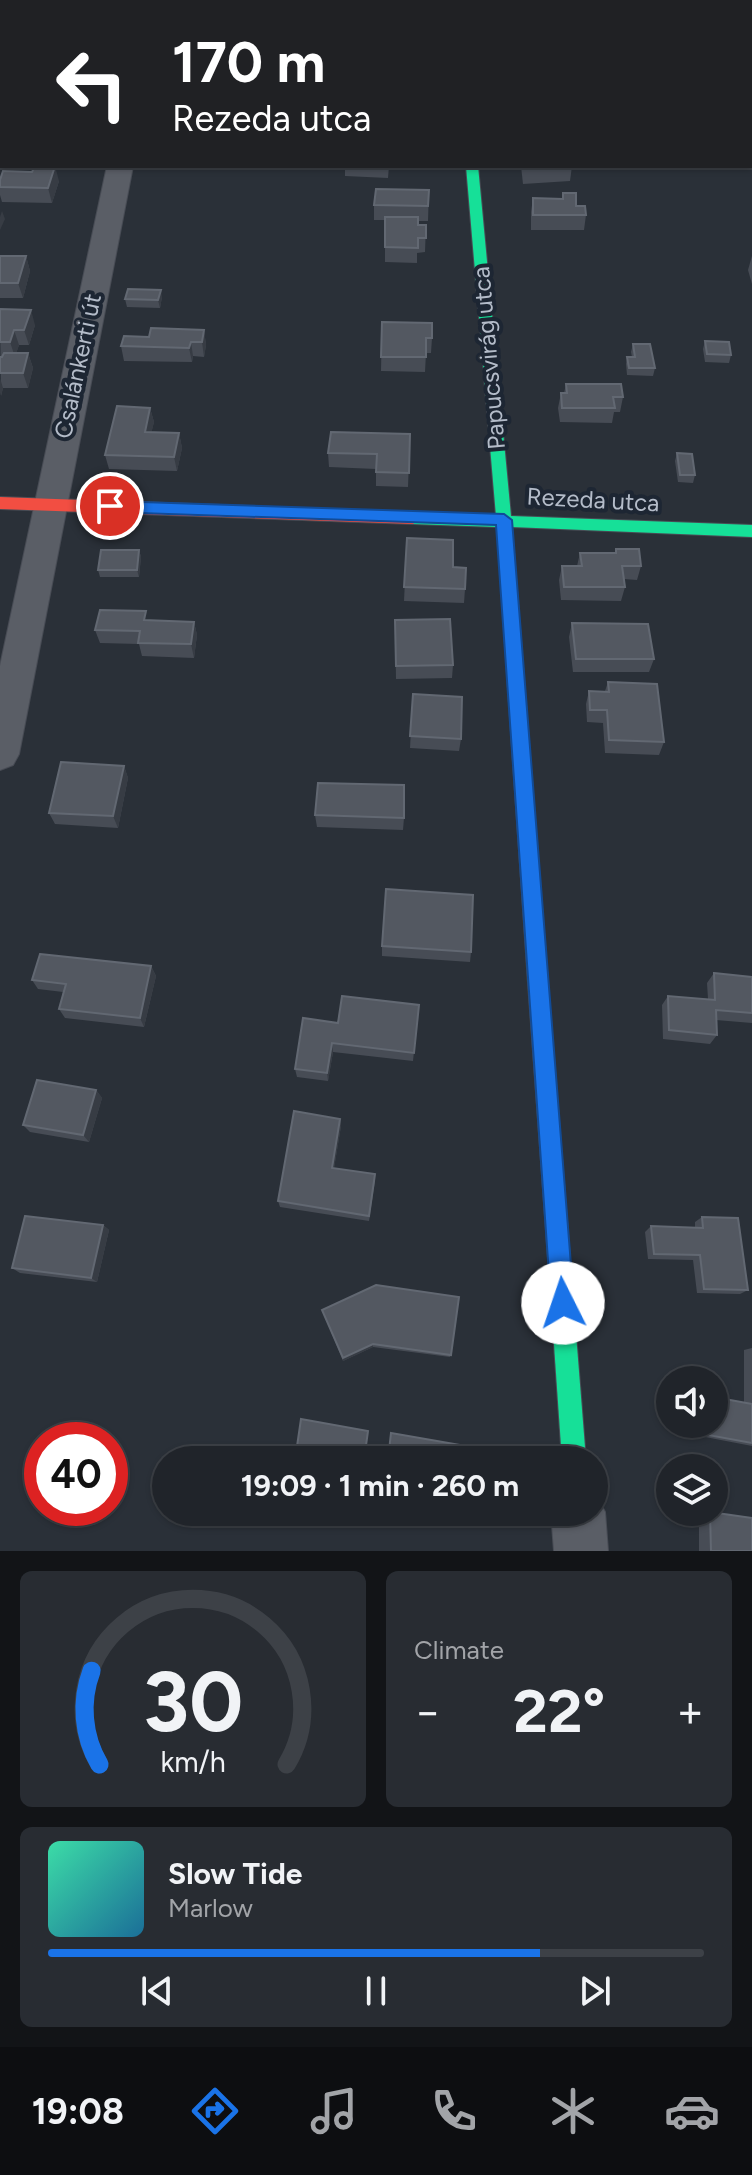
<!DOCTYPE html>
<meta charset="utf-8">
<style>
body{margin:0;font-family:Figtree,sans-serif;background:#282c32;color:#f1f3f6;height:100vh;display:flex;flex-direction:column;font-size:30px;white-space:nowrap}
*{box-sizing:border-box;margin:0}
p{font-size:26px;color:#a2a4a8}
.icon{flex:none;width:44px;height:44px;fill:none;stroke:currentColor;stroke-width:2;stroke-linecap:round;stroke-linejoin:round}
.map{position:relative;height:1551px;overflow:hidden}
.sheet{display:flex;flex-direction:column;gap:20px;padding:20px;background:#121417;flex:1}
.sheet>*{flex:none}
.top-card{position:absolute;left:0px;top:0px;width:752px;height:168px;box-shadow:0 2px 6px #0004,0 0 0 2px #3d4147;background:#202124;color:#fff;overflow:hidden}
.buttons{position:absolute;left:656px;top:1366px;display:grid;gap:16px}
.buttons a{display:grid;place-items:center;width:72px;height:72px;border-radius:50%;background:#20242a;box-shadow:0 2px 6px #0004,0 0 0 2px #3d4147;font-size:40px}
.speed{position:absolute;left:24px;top:1422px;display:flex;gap:16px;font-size:40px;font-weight:700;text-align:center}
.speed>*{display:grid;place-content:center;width:104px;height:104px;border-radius:50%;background:#20242a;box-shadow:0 2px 6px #0004,0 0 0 2px #3d4147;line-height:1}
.speed .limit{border:12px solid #d22;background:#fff;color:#111}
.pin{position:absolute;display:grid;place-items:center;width:68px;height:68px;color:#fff;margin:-34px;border:4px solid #fff;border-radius:50%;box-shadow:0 2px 8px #0007}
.me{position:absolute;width:88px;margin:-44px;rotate:356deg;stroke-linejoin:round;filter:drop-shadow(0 0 6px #0008)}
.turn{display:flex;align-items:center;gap:28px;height:168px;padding:0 40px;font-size:36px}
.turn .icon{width:104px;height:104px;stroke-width:2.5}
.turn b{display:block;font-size:56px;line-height:68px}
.big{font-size:60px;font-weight:700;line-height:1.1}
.sheet .card{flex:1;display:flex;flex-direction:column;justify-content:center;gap:12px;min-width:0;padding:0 28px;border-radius:12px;background:#282c32}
.sheet .dial{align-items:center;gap:0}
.dial svg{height:208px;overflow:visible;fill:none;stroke:#3d4147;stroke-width:7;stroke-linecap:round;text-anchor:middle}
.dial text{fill:#f1f3f6;stroke:none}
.song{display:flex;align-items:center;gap:24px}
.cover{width:96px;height:96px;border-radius:12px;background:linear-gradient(135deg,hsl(160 70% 55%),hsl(200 70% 35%))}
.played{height:8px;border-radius:4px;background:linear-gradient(90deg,#1a73e8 75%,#3d4147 75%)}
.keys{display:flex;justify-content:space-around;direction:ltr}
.heat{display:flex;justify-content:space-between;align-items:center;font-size:44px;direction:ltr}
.sheet .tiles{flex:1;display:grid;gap:20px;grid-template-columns:1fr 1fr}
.card:last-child{grid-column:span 2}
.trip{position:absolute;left:152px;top:1446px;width:456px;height:80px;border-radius:40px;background:#20242a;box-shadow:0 2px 6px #0004,0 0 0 2px #3d4147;font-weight:700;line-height:80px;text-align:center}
.dock{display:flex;height:128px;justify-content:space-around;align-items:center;background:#0d0e11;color:#a2a4a8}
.dock .icon{width:56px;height:56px}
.dock .selected{color:#1a73e8}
.dock b{font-size:36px;color:#f1f3f6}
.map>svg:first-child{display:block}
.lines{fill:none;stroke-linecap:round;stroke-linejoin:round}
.street-casing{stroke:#484c55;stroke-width:2}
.fast-casing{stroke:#484c55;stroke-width:2}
.jam-casing{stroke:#484c55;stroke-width:2}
.street{fill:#5a5e66;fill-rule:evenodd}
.fast{fill:#16e098;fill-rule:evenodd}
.jam{fill:#f24e42;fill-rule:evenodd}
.wall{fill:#474c55}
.shaded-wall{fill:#373c44}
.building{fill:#535861;stroke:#626872;stroke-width:2}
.route{fill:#1a73e8;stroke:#114b97;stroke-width:2}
.labels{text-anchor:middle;stroke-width:8;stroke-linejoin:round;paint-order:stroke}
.street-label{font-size:24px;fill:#b4bcc9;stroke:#1d2633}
</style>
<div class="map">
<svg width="752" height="1551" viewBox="0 0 752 1551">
<rect width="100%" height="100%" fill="#2a3038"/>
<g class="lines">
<g class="street-casing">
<g id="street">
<rect x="143" y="0" width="22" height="2"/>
<rect x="446" y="0" width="22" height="2"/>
<polygon points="509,0 557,0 558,2 510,2"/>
<polygon points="750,64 752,65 752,79 750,78"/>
<polygon points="107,166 133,166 19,754 13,765 0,770 0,666"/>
<polygon points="594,1492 605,1512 608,1551 554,1551 551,1512 594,1512"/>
</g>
</g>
<g class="fast-casing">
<g id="fast">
<polygon points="466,166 478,166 511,516 752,525 752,537 512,527 548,983 545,990 538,992 531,990 528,983 497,527 413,524 405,518 413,512 496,516"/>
<polygon points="559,1247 567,1250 570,1258 586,1460 562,1460 548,1258 551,1250"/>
</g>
</g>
<g class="jam-casing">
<g id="jam">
<polygon points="0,497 413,512 421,518 413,524 0,509"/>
<polygon points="538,974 545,976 548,983 570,1258 567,1266 559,1269 551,1266 548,1258 528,983 531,976"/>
</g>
</g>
<use href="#street" class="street"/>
<use href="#fast" class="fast"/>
<use href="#jam" class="jam"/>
</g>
<g class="wall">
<rect x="80" y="0" width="22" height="2"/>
<polygon points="183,0 222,0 221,2 184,2"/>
<polygon points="345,166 389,166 388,178 345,176"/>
<polygon points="521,166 572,166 570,181 523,184"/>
<polygon points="0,180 59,181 52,203 2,202 0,195"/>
<polygon points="429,190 428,221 418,221 418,225 426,225 425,252 417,253 417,263 385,262 385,220 374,220 374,205"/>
<polygon points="563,193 586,215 584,230 531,230 531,212 533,198 562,199"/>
<polygon points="0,256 26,256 30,271 23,298 0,298"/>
<polygon points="752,256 752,284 748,270"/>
<polygon points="162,297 160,308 127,307 125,299"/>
<polygon points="0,309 35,325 29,345 19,345 16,353 28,353 33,368 28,388 3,388 1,396"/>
<polygon points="382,322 432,338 431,353 426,353 425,372 381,371"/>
<polygon points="204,330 206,345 204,357 193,356 192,362 124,361 121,346 149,337"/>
<polygon points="705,341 731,355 729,363 705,362 703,349"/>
<polygon points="633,344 655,368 653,376 627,375 626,364 627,357 632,357 631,352"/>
<polygon points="566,384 623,397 620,412 614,412 612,423 560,422 558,408 561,393 564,393"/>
<polygon points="150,408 154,422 151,433 179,433 182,448 177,471 109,469 105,455"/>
<polygon points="410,434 408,487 376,486 376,469 329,467 328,453"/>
<polygon points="677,453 695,475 693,483 678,482 675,461"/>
<polygon points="407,538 453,567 465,589 464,603 404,601"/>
<polygon points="616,549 641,566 637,580 624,579 625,587 621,601 561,600 559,580 562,566 577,566 580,553 615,553"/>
<polygon points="139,550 141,557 139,577 100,577 98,570"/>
<polygon points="148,620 194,622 197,635 194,658 142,656 139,644 100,643 95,630"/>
<polygon points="395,620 453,665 452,678 396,679"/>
<polygon points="572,623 654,659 649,672 573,672 569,637"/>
<polygon points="608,682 664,742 659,755 605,753 603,723 587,722 586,704 589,691 605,691"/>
<polygon points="413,694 461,739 459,751 410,748"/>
<polygon points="124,766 128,778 118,828 55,824 49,813"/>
<polygon points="315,815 404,818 403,830 317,827"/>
<polygon points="382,946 471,952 470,962 382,956"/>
<polygon points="151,966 156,976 144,1027 65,1018 59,1009 63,992 38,989 32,980"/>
<polygon points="714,973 752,977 752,1023 716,1020 717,1035 710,1044 663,1039 662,1005 668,996 708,999 707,983"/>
<polygon points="419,1005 413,1061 333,1052 328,1081 297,1077 295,1069 338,1023"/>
<polygon points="96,1090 102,1098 89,1142 30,1132 23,1125"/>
<polygon points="340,1119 341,1126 334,1168 375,1181 369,1221 280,1207 278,1201"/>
<polygon points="702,1217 748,1290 740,1294 697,1293 693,1260 648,1259 645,1232 651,1226 695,1228 695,1222"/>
<polygon points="103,1225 109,1230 97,1282 20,1273 12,1268"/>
<polygon points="322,1310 451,1355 450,1357 373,1347 343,1361"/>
<polygon points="752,1348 752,1446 700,1436 700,1424 714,1424 744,1403 744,1350"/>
<polygon points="699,1512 714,1512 752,1551 699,1551"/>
</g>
<g class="shaded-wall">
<polygon points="55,166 59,181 52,203 48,188"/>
<polygon points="2,211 5,219 0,230 0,217"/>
<polygon points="26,256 30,271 23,298 18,283"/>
<polygon points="161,290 162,297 160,308 158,300"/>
<polygon points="31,310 35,325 29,345 24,330"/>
<polygon points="14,330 19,345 15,357 10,342"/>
<polygon points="204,330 206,345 204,357 202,342"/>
<polygon points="191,342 193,356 192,362 189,348"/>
<polygon points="28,353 33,368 28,388 23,373"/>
<polygon points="0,378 3,388 1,396 0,393"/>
<polygon points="150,408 154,422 148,447 145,432"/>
<polygon points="179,433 182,448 177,471 174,457"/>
<polygon points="139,550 141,557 139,577 137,570"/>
<polygon points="194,622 197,635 194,658 191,644"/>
<polygon points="124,766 128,778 118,828 113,816"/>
<polygon points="151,966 156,976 144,1027 140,1018"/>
<polygon points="332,1043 333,1052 328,1081 327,1073"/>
<polygon points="96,1090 102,1098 89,1142 83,1135"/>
<polygon points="340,1119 341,1126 333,1174 332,1168"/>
<polygon points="103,1225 109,1230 97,1282 91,1278"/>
<polygon points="373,1344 373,1347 343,1361 343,1358"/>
</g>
<g class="building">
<polygon points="369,0 386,1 410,0 410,2 369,2"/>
<polygon points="35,166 55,166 48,188 0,187 0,180 3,171 32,172"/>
<polygon points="524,166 571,166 525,169"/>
<polygon points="376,189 429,190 428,206 374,205"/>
<polygon points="563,193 576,193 576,206 585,206 586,215 533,215 533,198 563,199"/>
<polygon points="385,217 418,217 418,225 426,225 426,238 418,238 418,248 385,247"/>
<polygon points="0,256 26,256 18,283 0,283"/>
<polygon points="128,289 161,290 158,300 125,299"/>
<polygon points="0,309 31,310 24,330 14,330 10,342 0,342"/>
<polygon points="382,322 432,323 432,338 426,338 426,357 381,357"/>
<polygon points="151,328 204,330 202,342 191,342 189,348 121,346 124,336 149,337"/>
<polygon points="705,341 729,342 731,355 707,354"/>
<polygon points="633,344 650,344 655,368 629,368 627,357 635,357"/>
<polygon points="4,353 28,353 23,373 0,373 0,357 2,357"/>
<polygon points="566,384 621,384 623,397 613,397 615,408 562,408 561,393 567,393"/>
<polygon points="117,406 150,408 145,432 179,433 174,457 105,455"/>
<polygon points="331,432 410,434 409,473 376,472 377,454 328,453"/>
<polygon points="677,453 692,454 695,475 680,475"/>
<polygon points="407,538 453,540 453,567 466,568 465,589 404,587"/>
<polygon points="616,549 639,549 641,566 622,566 625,587 564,587 562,566 582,566 580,553 616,553"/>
<polygon points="101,550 139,550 137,570 98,570"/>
<polygon points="100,610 146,611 144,620 194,622 191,644 138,643 140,631 95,630"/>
<polygon points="450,619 453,665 396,666 395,620"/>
<polygon points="572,623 648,624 654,659 576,659"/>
<polygon points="608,682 657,684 664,742 609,740 607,710 590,710 589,691 609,692"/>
<polygon points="413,694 462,697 461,739 410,736"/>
<polygon points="61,762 124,766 113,816 49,813"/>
<polygon points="318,783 404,785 404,818 315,815"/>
<polygon points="386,889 473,895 471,952 382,946"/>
<polygon points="40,954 151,966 140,1018 59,1009 66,984 32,980"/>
<polygon points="714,973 752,977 752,1013 716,1010 717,1035 669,1030 668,996 715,1000"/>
<polygon points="342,996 419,1005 414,1053 332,1043 327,1073 295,1069 303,1018 338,1023"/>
<polygon points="37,1080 96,1090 83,1135 23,1125"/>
<polygon points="294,1111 340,1119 332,1168 375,1174 369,1216 278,1201"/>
<polygon points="25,1216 103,1225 91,1278 12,1268"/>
<polygon points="702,1217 738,1218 748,1290 704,1289 700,1255 654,1254 651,1226 703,1228"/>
<polygon points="376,1285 459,1297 451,1355 373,1344 343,1358 322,1310"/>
<polygon points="714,1397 752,1404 752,1443 708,1435 708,1424 714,1424"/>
<polygon points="301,1419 368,1431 364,1460 295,1460"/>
<polygon points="391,1433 472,1447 471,1460 388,1460"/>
<polygon points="710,1512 752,1518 752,1551 711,1551"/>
</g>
<polygon class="route" points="110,501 504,514 512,520 574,1303 571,1312 563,1315 554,1312 551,1303 496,525 110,512 102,506"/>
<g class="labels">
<g class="street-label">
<text transform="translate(489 358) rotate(-95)" y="8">Papucsvirág utca</text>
<text transform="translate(78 366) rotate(-78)" y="8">Csalánkerti út</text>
<text transform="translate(593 500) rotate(3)" y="8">Rezeda utca</text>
</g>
</g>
</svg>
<div class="buttons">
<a><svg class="icon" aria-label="sound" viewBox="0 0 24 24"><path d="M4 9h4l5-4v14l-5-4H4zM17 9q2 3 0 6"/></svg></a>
<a><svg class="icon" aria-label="layers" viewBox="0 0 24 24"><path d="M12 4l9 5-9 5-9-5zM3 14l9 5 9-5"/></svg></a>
</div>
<div class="speed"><div class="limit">40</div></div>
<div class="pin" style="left:110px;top:506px;background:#d93025"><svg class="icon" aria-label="arrive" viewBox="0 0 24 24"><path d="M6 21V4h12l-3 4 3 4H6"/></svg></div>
<svg class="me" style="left:563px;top:1303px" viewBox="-20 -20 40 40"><circle r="19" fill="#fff"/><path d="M0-13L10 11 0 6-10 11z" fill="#1a73e8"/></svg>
<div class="trip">19:09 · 1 min · 260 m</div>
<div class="top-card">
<div class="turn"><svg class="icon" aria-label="left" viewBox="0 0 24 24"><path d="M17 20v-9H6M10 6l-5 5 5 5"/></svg><div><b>170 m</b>Rezeda utca</div></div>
</div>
</div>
<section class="sheet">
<div class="tiles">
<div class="card dial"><svg viewBox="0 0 100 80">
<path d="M14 69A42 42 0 1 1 86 69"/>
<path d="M14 69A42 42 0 0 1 11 33" stroke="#1a73e8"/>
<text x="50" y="56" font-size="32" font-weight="700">30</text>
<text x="50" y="72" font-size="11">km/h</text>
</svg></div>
<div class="card"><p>Climate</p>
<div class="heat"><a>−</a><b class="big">22°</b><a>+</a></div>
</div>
<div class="card">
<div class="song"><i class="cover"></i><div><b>Slow Tide</b><p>Marlow</p></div></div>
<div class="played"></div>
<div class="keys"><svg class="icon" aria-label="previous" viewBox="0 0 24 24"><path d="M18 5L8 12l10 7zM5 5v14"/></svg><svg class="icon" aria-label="pause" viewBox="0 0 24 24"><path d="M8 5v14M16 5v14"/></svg><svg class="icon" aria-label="next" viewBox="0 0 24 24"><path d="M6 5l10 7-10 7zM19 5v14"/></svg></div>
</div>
</div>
</section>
<nav class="dock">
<b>19:08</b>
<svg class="icon selected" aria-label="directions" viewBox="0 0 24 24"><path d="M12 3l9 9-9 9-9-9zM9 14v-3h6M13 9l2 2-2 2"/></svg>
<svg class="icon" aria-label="music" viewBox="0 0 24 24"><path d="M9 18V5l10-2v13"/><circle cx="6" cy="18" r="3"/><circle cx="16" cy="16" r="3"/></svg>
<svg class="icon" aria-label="phone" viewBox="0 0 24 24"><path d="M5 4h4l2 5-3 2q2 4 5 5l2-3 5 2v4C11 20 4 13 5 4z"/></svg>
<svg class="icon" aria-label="climate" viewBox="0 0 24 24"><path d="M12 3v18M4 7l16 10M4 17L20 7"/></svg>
<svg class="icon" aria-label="car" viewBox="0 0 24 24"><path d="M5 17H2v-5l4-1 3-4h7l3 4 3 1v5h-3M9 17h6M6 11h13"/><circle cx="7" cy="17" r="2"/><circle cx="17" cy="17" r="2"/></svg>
</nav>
